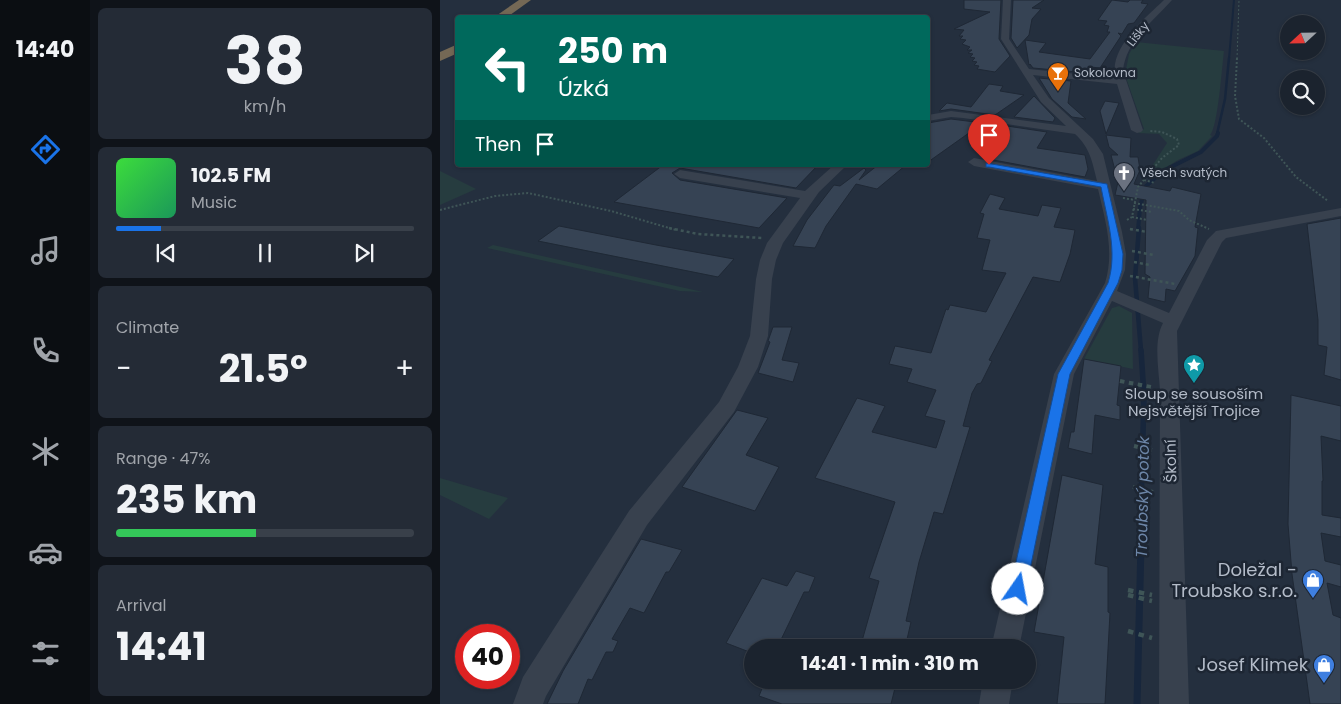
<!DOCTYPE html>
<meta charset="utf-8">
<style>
body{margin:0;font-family:Poppins,sans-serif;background:#242b36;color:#f1f3f6;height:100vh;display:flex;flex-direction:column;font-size:19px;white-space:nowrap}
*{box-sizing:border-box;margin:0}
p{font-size:16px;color:#a0a4aa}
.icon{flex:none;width:28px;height:28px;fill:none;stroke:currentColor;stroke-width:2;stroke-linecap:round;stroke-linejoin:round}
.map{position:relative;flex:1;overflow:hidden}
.details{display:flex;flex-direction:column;gap:8px;padding:8px;background:#0f1319;width:350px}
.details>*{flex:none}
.guide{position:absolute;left:15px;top:15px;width:475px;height:152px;border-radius:5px;box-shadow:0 1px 4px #0004,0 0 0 1px #39404a;background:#00695c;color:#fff;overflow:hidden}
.needle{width:32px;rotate:248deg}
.buttons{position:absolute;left:840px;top:15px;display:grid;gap:10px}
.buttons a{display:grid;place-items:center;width:45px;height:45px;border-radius:50%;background:#1b232e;box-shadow:0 1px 4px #0004,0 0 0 1px #39404a;font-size:25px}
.speed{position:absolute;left:15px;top:624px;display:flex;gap:10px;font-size:25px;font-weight:700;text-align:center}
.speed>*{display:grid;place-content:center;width:65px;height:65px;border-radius:50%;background:#1b232e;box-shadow:0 1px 4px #0004,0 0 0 1px #39404a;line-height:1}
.speed .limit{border:8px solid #d22;background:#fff;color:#111}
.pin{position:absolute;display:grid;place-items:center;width:42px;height:42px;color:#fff;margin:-51px -21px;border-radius:50% 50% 50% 0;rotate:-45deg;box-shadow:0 0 5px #0007}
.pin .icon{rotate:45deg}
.me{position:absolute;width:55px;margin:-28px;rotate:12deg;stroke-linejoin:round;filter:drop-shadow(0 0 4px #0008)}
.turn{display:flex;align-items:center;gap:18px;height:105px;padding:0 20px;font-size:22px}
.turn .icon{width:65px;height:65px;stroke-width:2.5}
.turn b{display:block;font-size:35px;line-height:42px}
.then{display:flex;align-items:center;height:48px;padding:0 20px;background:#0003;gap:10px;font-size:19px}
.big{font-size:38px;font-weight:700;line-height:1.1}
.details .widget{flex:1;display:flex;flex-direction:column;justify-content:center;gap:8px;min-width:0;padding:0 18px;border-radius:8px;background:#242b36}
.details .dial{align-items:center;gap:0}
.dial b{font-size:65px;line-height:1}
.song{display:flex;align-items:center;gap:15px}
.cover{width:60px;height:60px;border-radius:8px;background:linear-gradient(135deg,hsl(120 70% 55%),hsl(150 70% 35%))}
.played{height:5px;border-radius:2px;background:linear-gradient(90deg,#1a73e8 15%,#39404a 15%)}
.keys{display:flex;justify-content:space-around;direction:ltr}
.heat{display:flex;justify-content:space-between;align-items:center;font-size:28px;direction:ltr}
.charge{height:8px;border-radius:4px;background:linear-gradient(90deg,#34c759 47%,#39404a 0)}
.trip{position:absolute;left:304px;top:639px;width:292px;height:50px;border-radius:25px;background:#1b232e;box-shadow:0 1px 4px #0004,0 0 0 1px #39404a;font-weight:700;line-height:50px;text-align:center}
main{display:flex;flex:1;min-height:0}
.tab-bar{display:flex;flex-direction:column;width:90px;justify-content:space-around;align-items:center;background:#0b0e12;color:#a0a4aa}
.tab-bar .icon{width:35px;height:35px}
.tab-bar .active{color:#1a73e8}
.tab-bar b{font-size:22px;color:#f1f3f6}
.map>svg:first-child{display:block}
.green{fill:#263c3f}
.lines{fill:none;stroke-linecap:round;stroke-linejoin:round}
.stream-far5{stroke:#17263c;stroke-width:2}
.stream-far4{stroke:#17263c;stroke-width:2.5}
.stream-far3{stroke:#17263c;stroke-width:4}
.stream-far2{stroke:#17263c;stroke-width:4.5}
.stream-far1{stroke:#17263c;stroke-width:5.5}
.stream{stroke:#17263c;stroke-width:7}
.building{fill:#364354;stroke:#1f2835}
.path-far4{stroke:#3f5557;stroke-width:1;stroke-dasharray:2 2;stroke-linecap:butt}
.path-far3{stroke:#3f5557;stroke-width:2;stroke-dasharray:2 2;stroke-linecap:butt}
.path-far2{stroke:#3f5557;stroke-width:2.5;stroke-dasharray:3 3;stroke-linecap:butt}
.path-far1{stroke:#3f5557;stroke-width:4;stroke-dasharray:4.5 4.5;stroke-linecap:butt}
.path{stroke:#3f5557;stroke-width:4.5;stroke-dasharray:5.5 5.5;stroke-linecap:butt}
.minor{fill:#38414e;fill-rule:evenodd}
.highway{fill:#746855;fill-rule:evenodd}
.route{fill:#1a73e8;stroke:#114b97}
.labels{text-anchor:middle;stroke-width:5;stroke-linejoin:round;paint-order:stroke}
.far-street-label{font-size:12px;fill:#b4bcc9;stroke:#1d2633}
.far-poi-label{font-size:12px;fill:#b4bcc9;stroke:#1d2633;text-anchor:start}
.poi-label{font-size:15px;fill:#b4bcc9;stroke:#1d2633}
.street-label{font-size:15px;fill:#b4bcc9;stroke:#1d2633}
.water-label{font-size:16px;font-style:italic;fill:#6d86a8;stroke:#1d2633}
.near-poi-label{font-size:18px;fill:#b4bcc9;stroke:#1d2633;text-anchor:end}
</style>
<main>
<nav class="tab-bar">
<b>14:40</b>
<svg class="icon active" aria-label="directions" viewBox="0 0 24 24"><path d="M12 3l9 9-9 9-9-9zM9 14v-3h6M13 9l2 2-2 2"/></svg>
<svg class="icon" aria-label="music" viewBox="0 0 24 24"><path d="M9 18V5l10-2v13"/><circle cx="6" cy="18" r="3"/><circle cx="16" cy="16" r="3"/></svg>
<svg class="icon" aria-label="phone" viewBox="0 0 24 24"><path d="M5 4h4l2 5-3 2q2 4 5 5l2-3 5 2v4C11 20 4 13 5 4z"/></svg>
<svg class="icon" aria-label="climate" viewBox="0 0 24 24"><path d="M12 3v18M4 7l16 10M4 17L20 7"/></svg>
<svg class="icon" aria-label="car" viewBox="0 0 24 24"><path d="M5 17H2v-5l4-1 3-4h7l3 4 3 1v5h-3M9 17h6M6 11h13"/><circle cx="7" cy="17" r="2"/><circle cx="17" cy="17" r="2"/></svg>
<svg class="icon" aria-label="filters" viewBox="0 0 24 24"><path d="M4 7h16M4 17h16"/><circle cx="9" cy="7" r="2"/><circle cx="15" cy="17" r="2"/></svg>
</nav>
<section class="details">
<div class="widget dial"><b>38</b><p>km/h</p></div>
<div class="widget">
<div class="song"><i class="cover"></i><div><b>102.5 FM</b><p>Music</p></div></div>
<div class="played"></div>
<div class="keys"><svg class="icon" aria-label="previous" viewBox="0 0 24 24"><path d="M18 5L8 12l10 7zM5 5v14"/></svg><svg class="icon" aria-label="pause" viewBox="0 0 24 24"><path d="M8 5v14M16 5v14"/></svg><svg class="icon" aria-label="next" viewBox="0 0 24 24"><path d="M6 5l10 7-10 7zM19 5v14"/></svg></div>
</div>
<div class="widget"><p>Climate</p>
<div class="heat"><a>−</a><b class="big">21.5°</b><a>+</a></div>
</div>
<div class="widget"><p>Range · 47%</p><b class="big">235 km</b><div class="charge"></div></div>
<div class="widget"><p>Arrival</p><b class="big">14:41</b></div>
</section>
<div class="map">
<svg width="901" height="704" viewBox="0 0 901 704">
<rect width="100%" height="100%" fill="#242f3e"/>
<g class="green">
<path d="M 696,42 L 784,51 C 782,66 778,127 770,135 L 772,136 L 758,151 L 738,160 L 714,175 L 707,174 L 727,143 L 719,134 L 698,133 L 704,129 L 685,75 L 689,54 Z"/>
<polygon points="0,171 36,189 0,205"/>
<polygon points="53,245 263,292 240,291 47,248"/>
<polygon points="679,306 692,313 693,369 644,359 672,308"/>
<polygon points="0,478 68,498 49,519 0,495"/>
</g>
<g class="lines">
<polyline class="stream-far5" points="789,59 794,0"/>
<polyline class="stream-far4" points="777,134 785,99 789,58"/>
<polyline class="stream-far3" points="698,230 700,208 705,187 723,171 761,152 777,136 778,133"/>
<polyline class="stream-far2" points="699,228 695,278 701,351"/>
<polyline class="stream-far1" points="701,350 704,396 701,507"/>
<polyline class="stream" points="697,704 702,505"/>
</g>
<g class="building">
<polygon points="524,0 561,0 559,39 570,56 555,72 537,69 539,66 534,65 537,62 532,61 535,58 530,57 533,54 528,53 532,50 527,50 530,47 522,44 526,40 520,39 523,36 519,36 524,30 514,29 550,12 524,9"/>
<polygon points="573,0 604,0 592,8 601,9 592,19 589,35 577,48 571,38"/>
<polygon points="672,0 688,2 690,0 703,0 701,3 708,4 694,23 688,24 682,34 678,33 681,36 660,68 651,67 648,73 593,68 590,64 589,65 585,40 606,43 599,52 650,59 670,32 667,32 669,26 664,25 667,21 658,20"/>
<polygon points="599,78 631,81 628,103 646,119 632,117 612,99"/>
<polygon points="549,84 563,86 560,91 584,95 555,115 511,109 499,111 507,103 531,107"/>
<polygon points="594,96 615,118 613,122 574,117"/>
<polygon points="665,101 679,103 666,134 660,111"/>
<polygon points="511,119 543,123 488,162 488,123"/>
<polygon points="567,126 607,132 597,148 645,155 648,169 645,177 548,159 566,134 560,133"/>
<polygon points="666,135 691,138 690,157 698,157 700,170 694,184 730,191 732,187 761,194 755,227 758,228 755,256 735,291 726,289 725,302 708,298 710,277 705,274 706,200 675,195 678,182 671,155 678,155 669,147"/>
<polygon points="223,165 378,165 356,188 240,168 232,173 240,180 347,198 319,228 174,202"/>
<polygon points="438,165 466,165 437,189 416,184 386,226 375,248 353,246 367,220 394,185 400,186 424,168 426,170 419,180"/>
<polygon points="550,194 565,198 559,209 598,216 602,205 621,208 614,227 635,230 630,254 620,282 593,277 549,360 552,361 541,383 537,384 532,393 523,426 530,427 503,514 494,512 479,562 466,621 471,622 465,648 420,648 439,581 429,578 455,502 375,478 417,398 445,406 432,432 496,448 505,421 485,416 496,390 467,382 472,369 449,364 455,346 491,353 506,309 508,310 510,305 546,312 566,273 542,270 550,240 537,238 544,214 540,213"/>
<polygon points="901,218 901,380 884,375 887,347 878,345 878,320 867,224"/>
<polygon points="119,226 216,245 294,259 278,277 98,241"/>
<polygon points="333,327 352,327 342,360 359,363 353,382 318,373 330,342 328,341"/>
<polygon points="644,359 681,366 677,405 680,406 680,420 655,415 652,454 628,448 631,432 634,432"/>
<polygon points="851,395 901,406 901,441 881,436 883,481 882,481 882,515 901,518 901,537 881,533 885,561 901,565 901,587 887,583 893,615 901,618 901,704 870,704 852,574 848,524"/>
<polygon points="297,410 328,418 306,455 339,467 315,511 242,487"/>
<polygon points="622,475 663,485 655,564 668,567 668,612 670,613 665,704 617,704 624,637 594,632"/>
<polygon points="201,539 242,550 229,572 226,572 204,613 190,608 172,639 178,641 173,652 166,652 152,680 148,679 138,704 107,704 123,671"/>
<polygon points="356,571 375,577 369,592 364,592 337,648 312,648 312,653 286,643 322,578 347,586"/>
<polygon points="340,680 457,680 451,704 342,704 319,696 325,681 339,686"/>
</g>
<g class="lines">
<polyline class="path-far4" points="797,59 799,0"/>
<g class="path-far3">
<polyline points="797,58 795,96 799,119 824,138 856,177 888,201"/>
<polyline points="704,180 715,183"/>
<polyline points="683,198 695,200"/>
<polyline points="694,203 739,211 749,220 769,229"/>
<polyline points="693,209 712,212"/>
<polyline points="0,210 55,196 88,193 171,211 236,230"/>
<polyline points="692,217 707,220"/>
<polyline points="687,220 692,217 698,187 722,158 739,145 737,139 722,132 710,131"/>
<polyline points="690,229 694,230"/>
</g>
<g class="path-far2">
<polyline points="229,228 258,234 322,238"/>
<polyline points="690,229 707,232"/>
<polyline points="692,251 714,255"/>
<polyline points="694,262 710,265"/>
<polyline points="690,276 735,284"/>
</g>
<g class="path-far1">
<polyline points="680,381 711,387"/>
<polyline points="694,446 712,450"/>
<polyline points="693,487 713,492"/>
</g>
<g class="path">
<polyline points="688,590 712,595"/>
<polyline points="688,595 712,601"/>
<polyline points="688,631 712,638"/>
</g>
<g class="minor">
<path d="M 563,0 L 571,0 L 569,39 L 589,69 L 676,78 C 667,50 705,18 724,0 L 732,0 C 713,22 686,40 683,71 L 703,130 L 701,132 L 697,133 L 691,130 L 677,84 L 593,75 L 609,98 L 653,139 L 663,154 L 682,232 L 686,254 L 685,270 L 677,291 L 729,313 L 767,240 L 776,231 L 901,208 L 901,216 L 786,238 L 782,242 L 737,331 L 749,704 L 719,704 L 720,391 C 719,370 713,342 723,323 L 672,301 L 634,374 L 579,648 L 551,648 L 614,374 L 665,283 C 675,251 665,220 658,189 L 534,166 L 528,162 L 534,158 L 657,181 C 652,161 650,148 635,134 L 523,118 L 511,117 L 488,121 L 488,115 L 511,111 L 626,126 L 601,102 L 561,39 Z"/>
<polygon points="394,165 407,165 379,192 343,243 336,260 332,279 328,336 318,367 294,412 207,525 106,696 103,704 73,704 83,677 189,511 279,402 298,367 310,336 316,279 320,260 327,243 360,198 240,178 234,174 240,170 365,191"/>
<polygon points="543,680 573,680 569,704 539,704"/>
</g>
<g class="highway">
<polygon points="79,0 91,0 66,18 53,18"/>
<polygon points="18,44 18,53 0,61 0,52"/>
</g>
</g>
<path class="route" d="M 546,163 L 667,184 L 683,254 L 682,270 L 678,283 L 630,374 L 586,589 L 583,594 L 578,597 L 572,594 L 570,589 L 618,374 L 668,283 C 678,251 667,219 661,187 L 549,167 L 546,167 Z"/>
<defs>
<g id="bar-pin" transform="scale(1.125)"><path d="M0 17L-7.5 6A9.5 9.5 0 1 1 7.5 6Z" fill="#e8710a" stroke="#1d2633"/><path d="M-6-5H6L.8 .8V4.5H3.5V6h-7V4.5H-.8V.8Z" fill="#fff"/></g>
<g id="church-pin" transform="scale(1.125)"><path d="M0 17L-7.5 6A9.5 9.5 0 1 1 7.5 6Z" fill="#6b7280" stroke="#1d2633"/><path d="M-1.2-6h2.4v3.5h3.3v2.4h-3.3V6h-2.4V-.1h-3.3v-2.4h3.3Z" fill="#fff"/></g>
<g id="sight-pin" transform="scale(1.125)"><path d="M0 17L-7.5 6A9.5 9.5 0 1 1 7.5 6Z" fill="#0f9aa8" stroke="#1d2633"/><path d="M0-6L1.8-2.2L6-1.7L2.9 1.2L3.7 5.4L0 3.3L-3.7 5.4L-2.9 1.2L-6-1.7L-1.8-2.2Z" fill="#fff"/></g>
<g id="shop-pin" transform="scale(1.125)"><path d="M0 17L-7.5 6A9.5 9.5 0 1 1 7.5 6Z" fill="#3f7fe0" stroke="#1d2633"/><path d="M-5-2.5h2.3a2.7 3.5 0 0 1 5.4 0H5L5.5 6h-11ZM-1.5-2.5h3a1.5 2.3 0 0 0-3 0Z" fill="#fff"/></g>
</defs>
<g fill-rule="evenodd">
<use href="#bar-pin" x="618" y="73"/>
<use href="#church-pin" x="684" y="173"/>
<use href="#sight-pin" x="754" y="365"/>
<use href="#shop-pin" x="873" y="580"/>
<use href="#shop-pin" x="884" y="665"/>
</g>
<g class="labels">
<g class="far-street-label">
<text transform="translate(698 34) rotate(-52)" y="4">Lišky</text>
</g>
<g class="far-poi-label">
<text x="634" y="77">Sokolovna</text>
<text x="700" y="177">Všech svatých</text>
</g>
<g class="poi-label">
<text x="754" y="399">Sloup se sousoším<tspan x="754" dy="17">Nejsvětější Trojice</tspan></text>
</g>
<g class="street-label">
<text transform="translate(731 461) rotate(-91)" y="5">Školní</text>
</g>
<g class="water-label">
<text transform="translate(702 497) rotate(-89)" y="6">Troubský potok</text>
</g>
<g class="near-poi-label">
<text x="857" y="576">Doležal -<tspan x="857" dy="21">Troubsko s.r.o.</tspan></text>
<text x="868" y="671">Josef Klimek</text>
</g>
</g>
</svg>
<div class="buttons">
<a><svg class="needle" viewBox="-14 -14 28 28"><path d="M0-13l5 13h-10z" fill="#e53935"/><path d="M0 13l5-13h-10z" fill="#a0a4aa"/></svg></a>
<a><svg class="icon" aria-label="search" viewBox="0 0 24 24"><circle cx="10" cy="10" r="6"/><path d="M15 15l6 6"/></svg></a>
</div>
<div class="speed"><div class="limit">40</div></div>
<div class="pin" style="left:549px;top:165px;background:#d93025"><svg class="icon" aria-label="arrive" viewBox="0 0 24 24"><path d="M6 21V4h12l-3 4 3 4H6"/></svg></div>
<svg class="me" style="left:578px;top:589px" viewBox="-20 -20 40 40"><circle r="19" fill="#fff"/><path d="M0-13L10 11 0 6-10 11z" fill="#1a73e8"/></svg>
<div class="trip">14:41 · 1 min · 310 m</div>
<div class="guide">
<div class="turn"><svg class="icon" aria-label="left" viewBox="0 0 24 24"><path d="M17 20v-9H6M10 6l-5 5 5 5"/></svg><div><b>250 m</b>Úzká</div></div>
<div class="then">Then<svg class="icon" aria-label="arrive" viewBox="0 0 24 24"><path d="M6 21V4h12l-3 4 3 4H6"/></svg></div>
</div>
</div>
</main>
